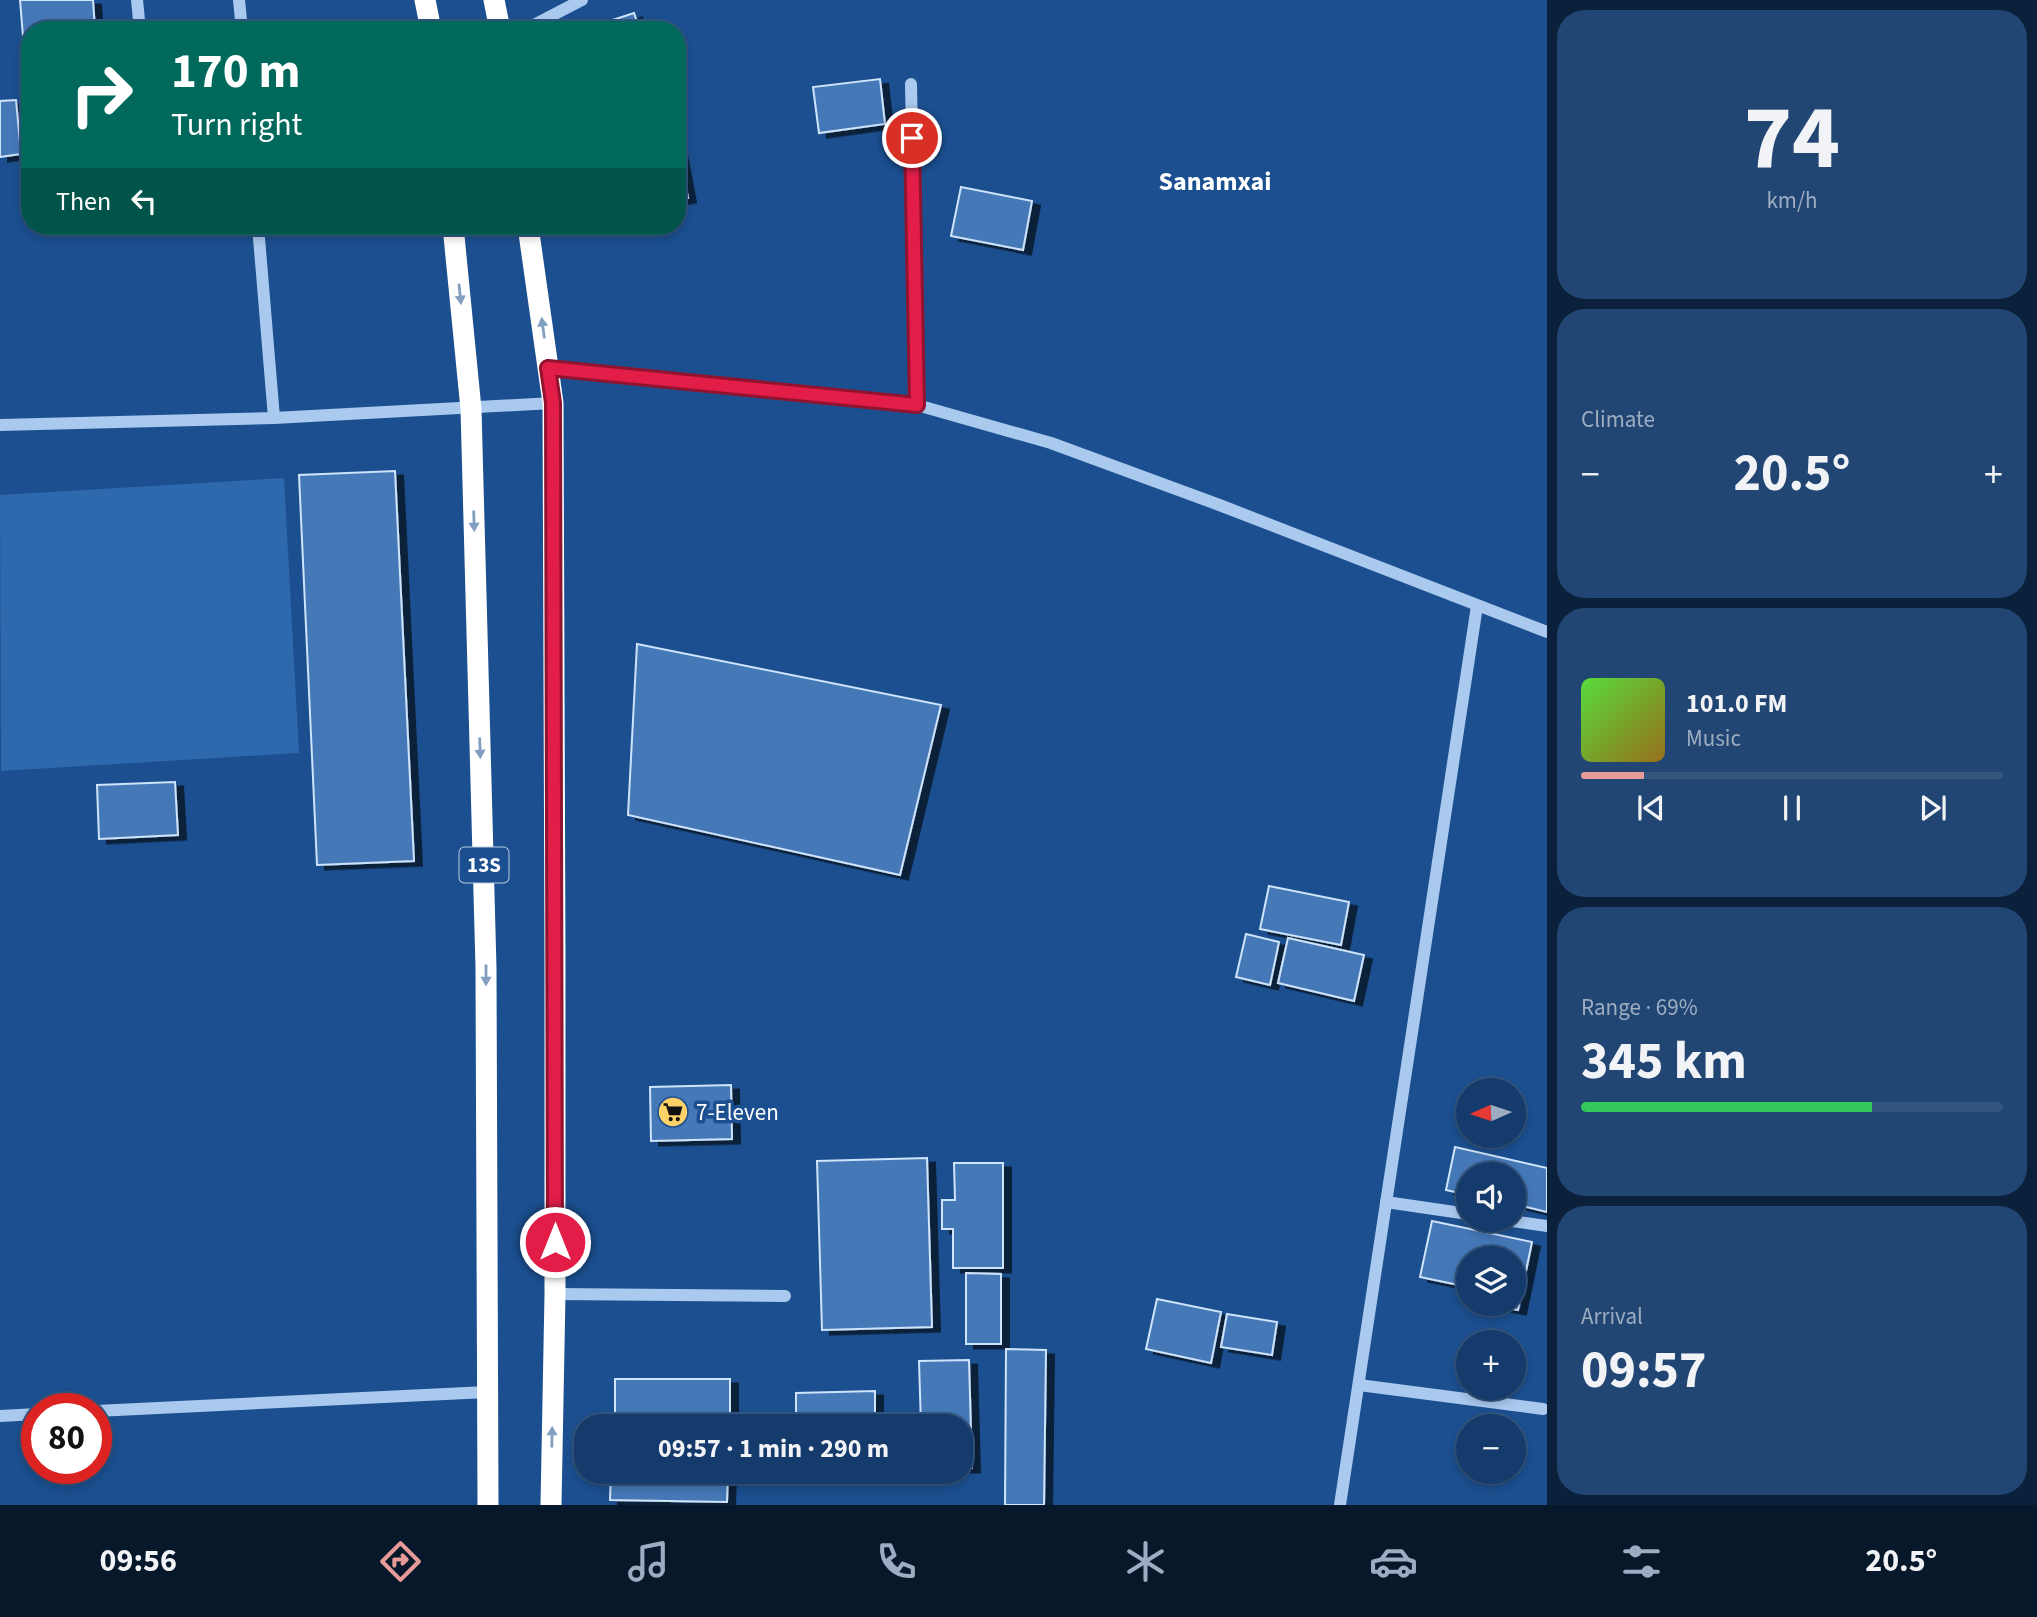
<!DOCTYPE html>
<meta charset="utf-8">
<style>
body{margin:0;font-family:"Source Sans 3",sans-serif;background:#214673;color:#f1f3f6;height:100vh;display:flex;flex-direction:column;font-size:26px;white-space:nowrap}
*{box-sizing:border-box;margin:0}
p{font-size:23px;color:#9dadc1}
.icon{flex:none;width:38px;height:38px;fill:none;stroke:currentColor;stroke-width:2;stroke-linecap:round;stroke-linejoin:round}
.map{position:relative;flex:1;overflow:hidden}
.sheet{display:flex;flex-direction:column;gap:10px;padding:10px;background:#0b203b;width:490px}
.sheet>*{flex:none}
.hud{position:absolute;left:21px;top:21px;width:665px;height:214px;border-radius:28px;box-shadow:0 4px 10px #0003,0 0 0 2px #33557e;background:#00695c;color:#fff;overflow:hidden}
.needle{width:46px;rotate:267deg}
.fabs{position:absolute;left:1456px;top:1078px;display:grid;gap:14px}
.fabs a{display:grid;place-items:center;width:70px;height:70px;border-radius:50%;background:#143b6b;box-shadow:0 4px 10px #0003,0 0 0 2px #33557e;font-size:35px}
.speed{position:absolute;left:21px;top:1393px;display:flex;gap:14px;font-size:35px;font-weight:700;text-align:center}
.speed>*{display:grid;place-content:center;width:91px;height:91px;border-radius:50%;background:#143b6b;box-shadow:0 4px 10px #0003,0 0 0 2px #33557e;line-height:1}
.speed .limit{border:10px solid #d22;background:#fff;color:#111}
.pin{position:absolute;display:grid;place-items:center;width:60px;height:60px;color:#fff;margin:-30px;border:4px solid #fff;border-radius:50%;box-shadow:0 2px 7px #0007}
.me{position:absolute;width:77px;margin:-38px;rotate:0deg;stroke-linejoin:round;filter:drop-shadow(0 0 5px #0008)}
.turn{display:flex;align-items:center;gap:24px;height:147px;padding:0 35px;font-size:32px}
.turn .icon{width:91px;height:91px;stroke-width:2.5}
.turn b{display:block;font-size:49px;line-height:60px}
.then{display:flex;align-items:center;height:66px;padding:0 35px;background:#0003;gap:14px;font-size:26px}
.big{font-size:52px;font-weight:700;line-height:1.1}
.sheet .widget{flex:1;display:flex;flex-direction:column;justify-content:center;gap:10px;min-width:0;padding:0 24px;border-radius:28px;background:#214673}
.sheet .dial{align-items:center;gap:0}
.dial b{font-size:91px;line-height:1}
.song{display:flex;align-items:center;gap:21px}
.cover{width:84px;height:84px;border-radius:10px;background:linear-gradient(135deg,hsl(110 70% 55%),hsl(40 70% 35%))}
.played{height:7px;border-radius:4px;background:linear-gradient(90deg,#e69b98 15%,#33557e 15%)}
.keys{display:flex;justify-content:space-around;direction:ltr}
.heat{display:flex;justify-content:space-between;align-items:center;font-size:38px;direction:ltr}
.charge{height:10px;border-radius:5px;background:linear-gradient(90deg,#34c759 69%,#33557e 0)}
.trip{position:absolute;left:574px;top:1414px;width:399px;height:70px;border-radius:28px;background:#143b6b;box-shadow:0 4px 10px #0003,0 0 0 2px #33557e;font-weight:700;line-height:70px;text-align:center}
.tab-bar{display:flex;height:112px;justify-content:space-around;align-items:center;background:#08182b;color:#9dadc1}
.tab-bar .icon{width:49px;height:49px}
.tab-bar .active{color:#e69b98}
.tab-bar b{font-size:32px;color:#f1f3f6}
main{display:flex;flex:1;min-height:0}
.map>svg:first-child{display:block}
.pitch{fill:#2e69ad}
.building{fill:#4478b7;stroke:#cfe3fa;stroke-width:2;filter:url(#shadow)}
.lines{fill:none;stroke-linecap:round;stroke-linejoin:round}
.minor{stroke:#a9c9ee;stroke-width:12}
.highway{stroke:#fff;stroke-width:21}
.oneway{fill:#829ec1}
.route-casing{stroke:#92132f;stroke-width:18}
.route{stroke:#e11d48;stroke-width:12}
.labels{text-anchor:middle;stroke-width:7;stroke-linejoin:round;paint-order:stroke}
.shield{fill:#1b4f8f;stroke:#bbcadd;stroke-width:2}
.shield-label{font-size:21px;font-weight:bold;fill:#fff}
.poi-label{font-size:23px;fill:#fff;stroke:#1b4f8f;text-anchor:start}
.quarter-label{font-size:26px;font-weight:bold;fill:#fff;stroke:#1b4f8f}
</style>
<main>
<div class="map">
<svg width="1547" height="1505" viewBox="0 0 1547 1505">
<defs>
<filter id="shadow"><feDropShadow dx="8" dy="4.5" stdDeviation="0" flood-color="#0009"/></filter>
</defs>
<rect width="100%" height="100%" fill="#1b4f8f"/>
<polygon class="pitch" points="284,478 299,753 1,771 0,495"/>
<g class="building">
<polygon points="20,0 93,0 95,30 30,30 30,121"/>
<polygon points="634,13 640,30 582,30"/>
<polygon points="880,79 885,124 819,133 813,87"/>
<polygon points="16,100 21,154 0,157 0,101"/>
<polygon points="677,140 688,198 677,200"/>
<polygon points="961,187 1032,201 1023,250 951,236"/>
<polygon points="395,471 414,861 317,865 299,475"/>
<polygon points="637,644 941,705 900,875 628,815"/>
<polygon points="175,782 178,835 99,839 97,785"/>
<polygon points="1269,886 1349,902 1341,945 1260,929"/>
<polygon points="1246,934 1279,942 1270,985 1236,977"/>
<polygon points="1288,938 1364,955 1354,1001 1278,983"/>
<polygon points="731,1085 732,1139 651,1141 650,1087"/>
<polygon points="1455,1147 1547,1168 1547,1212 1514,1204 1514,1174 1468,1174 1468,1195 1446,1190"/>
<polygon points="927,1158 932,1327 822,1330 817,1161"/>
<polygon points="954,1163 1003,1163 1003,1268 953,1268 953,1229 942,1229 942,1200 955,1200"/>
<polygon points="1432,1221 1532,1242 1518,1310 1487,1304 1514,1304 1514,1258 1468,1258 1468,1287 1420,1277"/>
<polygon points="966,1273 1001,1274 1001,1344 966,1344"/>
<polygon points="1157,1299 1221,1312 1211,1363 1146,1349"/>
<polygon points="1227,1314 1277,1322 1272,1355 1221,1347"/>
<polygon points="1006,1349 1046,1350 1044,1505 1005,1505"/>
<polygon points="969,1360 972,1468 961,1468 961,1426 921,1426 919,1361"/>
<rect x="615" y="1379" width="115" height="39"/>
<polygon points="875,1391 875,1426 796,1426 796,1393"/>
<polygon points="691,1423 729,1424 729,1426 691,1426"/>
<polygon points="611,1472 728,1472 727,1502 610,1500"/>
</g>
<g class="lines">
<g class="minor">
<polyline points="137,0 140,30"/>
<polyline points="239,0 242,30"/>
<polyline points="524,30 582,0"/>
<polyline points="911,84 917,405"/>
<polyline points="258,226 274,418"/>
<polyline points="548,368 917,405 1051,443 1222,506 1547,632"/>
<polyline points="0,425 274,418 553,403"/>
<polyline points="1386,1202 1468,1214"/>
<polyline points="1505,1220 1547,1226"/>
<polyline points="555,1294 785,1296"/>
<polyline points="1359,1385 1543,1409"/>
<polyline points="96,1411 487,1392"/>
<polyline points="0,1416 37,1414"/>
<polyline points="1340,1505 1477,606"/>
</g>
<g class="highway">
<polyline points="425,0 431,30"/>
<polyline points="494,0 500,30"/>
<polyline points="453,226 471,409 486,968 488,1505"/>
<polyline points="528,226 553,403 555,957 555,1294 551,1505"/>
</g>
</g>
<defs><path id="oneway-solid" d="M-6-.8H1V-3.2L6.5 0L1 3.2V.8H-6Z" transform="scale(1.75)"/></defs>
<g class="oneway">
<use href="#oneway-solid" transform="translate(460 294) rotate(84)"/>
<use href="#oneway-solid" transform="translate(543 328) rotate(-98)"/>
<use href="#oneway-solid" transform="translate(474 521) rotate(88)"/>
<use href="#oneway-solid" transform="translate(480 748) rotate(88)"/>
<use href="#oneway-solid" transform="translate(486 975) rotate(90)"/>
<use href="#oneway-solid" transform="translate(552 1437) rotate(-89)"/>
</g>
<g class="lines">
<g class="route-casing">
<polyline id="route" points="555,1242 553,403 548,368 917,405 912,138"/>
</g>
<use href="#route" class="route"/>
</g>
<defs>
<g id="supermarket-disc" transform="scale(1.575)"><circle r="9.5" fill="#ffd166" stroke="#1b4f8f"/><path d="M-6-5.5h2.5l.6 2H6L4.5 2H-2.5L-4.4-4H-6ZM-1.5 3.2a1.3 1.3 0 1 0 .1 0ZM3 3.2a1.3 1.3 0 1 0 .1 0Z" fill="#111"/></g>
</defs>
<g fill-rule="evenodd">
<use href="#supermarket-disc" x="673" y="1112"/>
</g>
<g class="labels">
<rect class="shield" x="459.5" y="847.5" width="49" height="35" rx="5"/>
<g class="shield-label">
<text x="484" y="872">13S</text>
</g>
<g class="poi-label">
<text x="696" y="1120">7-Eleven</text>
</g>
<g class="quarter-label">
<text x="1215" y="190">Sanamxai</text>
</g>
</g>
</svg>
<div class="fabs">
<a><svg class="needle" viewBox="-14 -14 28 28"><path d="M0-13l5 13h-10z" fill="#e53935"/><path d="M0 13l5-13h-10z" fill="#9dadc1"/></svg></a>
<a><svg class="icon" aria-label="sound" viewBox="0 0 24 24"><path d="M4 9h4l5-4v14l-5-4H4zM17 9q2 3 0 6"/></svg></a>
<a><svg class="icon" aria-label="layers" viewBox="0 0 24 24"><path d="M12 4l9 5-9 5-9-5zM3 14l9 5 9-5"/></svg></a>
<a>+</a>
<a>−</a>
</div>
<div class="speed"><div class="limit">80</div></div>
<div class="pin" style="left:912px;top:138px;background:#d93025"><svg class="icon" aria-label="arrive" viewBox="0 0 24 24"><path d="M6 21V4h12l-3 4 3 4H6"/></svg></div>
<svg class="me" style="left:555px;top:1242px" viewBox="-20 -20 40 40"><circle r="17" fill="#e11d48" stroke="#fff" stroke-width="3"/><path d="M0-11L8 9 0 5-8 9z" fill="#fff"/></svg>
<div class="trip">09:57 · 1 min · 290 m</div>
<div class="hud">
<div class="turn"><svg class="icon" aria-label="right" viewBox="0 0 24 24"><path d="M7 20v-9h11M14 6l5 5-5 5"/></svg><div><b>170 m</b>Turn right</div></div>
<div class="then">Then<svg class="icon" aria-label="left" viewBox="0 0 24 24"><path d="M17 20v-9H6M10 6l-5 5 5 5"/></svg></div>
</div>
</div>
<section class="sheet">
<div class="widget dial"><b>74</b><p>km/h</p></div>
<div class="widget"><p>Climate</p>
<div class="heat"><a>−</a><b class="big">20.5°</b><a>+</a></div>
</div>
<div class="widget">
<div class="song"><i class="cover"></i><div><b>101.0 FM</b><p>Music</p></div></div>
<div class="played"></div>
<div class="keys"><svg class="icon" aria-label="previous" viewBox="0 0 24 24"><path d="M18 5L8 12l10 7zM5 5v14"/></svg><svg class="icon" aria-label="pause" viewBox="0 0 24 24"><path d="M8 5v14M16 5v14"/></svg><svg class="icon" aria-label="next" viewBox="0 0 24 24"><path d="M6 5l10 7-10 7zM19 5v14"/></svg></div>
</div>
<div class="widget"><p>Range · 69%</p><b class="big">345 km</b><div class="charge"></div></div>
<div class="widget"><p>Arrival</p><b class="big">09:57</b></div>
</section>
</main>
<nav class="tab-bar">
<b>09:56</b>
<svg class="icon active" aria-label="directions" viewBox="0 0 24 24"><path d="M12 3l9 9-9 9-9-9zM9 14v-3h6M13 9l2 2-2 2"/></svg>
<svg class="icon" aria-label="music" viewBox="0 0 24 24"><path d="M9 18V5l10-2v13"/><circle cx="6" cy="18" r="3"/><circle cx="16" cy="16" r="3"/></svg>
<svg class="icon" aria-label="phone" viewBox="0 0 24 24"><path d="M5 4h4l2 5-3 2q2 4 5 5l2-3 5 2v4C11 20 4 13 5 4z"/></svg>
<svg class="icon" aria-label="climate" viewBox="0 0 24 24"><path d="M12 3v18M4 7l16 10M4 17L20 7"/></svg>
<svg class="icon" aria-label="car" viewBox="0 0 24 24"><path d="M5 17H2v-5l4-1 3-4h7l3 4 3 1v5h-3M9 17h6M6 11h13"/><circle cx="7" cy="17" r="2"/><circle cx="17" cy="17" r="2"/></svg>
<svg class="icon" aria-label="filters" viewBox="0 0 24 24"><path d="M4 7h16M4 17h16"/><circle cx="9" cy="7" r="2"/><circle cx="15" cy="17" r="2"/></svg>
<b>20.5°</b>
</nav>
